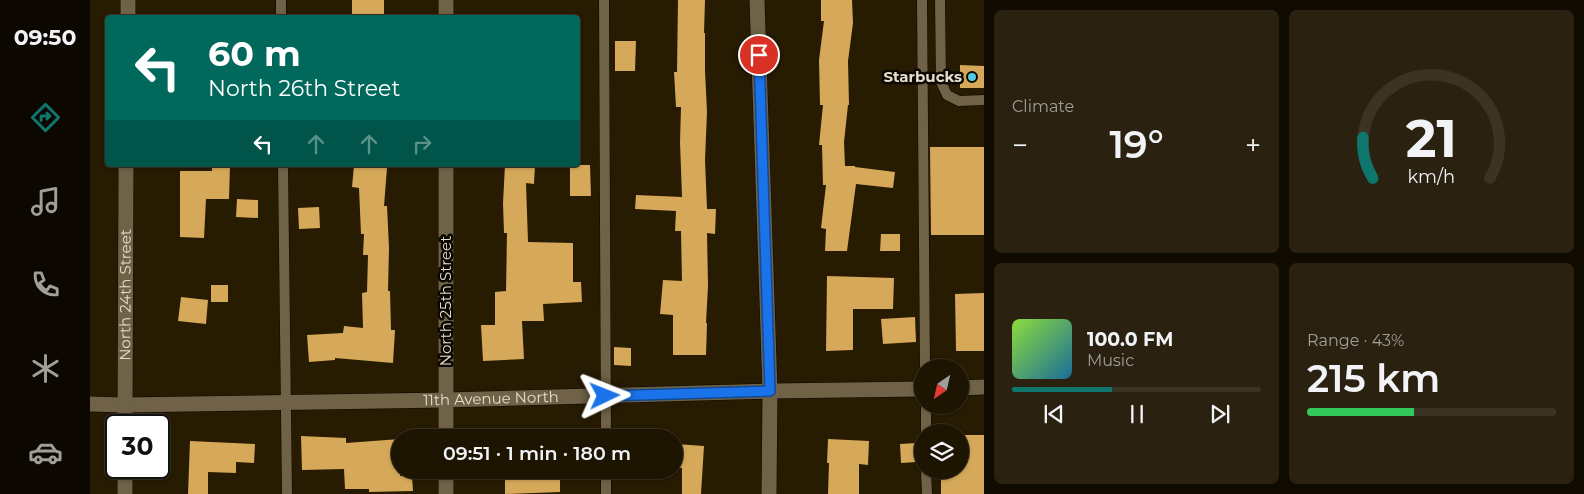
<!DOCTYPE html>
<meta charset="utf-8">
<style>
body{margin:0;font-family:Montserrat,sans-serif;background:#2a2111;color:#f1f3f6;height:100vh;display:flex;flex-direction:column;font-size:19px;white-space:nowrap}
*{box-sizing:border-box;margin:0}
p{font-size:16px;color:#a09e99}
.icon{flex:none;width:28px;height:28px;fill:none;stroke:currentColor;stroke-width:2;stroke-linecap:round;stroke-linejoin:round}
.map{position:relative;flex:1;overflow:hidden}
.sheet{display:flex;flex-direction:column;gap:10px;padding:10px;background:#100b01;width:600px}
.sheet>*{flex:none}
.guide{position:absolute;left:15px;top:15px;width:475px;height:152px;border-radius:5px;box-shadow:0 1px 4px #0004,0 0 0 1px #3b3324;background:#00695c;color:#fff;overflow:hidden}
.needle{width:32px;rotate:214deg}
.fabs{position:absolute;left:824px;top:359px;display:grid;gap:10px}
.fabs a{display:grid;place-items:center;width:55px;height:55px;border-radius:50%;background:#1d1402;box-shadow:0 1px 4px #0004,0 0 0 1px #3b3324;font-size:25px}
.speed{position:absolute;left:15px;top:414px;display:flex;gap:10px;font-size:25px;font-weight:700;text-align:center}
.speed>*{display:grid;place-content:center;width:65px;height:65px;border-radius:50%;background:#1d1402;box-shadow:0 1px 4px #0004,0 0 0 1px #3b3324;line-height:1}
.speed .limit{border:2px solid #111;border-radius:8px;background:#fff;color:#111}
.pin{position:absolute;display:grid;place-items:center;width:42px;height:42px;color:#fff;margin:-21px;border:2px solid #fff;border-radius:50%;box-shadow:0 1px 5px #0007}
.me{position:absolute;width:55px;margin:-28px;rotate:88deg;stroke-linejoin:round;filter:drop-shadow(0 0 4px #0008)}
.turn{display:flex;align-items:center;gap:18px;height:105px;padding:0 20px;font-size:22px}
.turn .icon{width:65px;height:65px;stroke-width:2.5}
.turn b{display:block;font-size:35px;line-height:42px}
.lanes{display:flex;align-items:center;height:48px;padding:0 20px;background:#0003;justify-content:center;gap:25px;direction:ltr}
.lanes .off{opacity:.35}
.big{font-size:38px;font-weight:600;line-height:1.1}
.sheet .tile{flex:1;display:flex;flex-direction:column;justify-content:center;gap:8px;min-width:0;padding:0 18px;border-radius:8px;background:#2a2111}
.sheet .dial{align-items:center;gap:0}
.dial svg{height:130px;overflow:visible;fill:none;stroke:#3b3324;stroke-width:7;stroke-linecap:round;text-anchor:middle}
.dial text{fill:#f1f3f6;stroke:none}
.song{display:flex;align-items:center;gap:15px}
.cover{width:60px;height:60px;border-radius:8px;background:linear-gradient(135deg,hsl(90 70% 55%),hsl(200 70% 35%))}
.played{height:5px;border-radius:2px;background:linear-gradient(90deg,#0f766e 40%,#3b3324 40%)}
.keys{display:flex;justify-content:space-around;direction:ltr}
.heat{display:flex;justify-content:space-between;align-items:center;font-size:28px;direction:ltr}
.charge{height:8px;border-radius:4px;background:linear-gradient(90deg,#34c759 43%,#3b3324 0)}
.sheet .tiles{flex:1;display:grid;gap:10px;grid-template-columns:repeat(2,1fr)}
.trip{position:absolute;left:301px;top:429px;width:292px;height:50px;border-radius:25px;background:#1d1402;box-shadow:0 1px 4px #0004,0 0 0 1px #3b3324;font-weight:600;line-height:50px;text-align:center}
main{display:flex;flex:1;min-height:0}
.tabs{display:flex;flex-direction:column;width:90px;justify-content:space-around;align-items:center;background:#0c0801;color:#a09e99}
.tabs .icon{width:35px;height:35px}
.tabs .on{color:#0f766e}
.tabs b{font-size:22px;color:#f1f3f6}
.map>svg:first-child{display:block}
.building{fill:#d6a859}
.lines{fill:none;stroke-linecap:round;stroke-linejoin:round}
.lane-casing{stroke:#0f0600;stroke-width:11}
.street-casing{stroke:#0f0600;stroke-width:16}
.lane{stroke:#6f6246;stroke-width:10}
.street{stroke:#6f6246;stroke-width:15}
.route-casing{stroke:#114b97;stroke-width:12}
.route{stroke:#1a73e8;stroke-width:9}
.poi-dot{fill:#55cadf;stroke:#0b0701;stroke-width:2}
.labels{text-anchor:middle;stroke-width:5;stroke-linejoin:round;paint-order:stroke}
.poi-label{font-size:15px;font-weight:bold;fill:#e4ddcd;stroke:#0b0701;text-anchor:end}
.street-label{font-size:15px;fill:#e4ddcd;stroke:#0b0701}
</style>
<main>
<nav class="tabs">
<b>09:50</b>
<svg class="icon on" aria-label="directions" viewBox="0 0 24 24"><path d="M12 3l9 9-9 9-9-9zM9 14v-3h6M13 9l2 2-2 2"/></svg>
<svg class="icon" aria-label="music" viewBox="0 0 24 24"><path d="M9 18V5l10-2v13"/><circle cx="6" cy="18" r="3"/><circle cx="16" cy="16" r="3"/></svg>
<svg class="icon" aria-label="phone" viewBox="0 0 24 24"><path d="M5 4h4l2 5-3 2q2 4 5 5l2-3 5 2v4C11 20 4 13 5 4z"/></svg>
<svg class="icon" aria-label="climate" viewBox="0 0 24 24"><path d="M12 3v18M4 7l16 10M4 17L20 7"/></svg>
<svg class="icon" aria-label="car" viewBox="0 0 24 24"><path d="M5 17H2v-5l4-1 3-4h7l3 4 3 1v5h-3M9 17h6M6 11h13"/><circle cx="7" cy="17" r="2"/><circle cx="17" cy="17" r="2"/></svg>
</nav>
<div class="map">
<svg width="894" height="494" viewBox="0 0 894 494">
<rect width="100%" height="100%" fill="#271b02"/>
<g class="building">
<rect x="262" y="0" width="32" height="18"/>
<polygon points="588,0 615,0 614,33 615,33 615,71 617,112 615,160 617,209 626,209 625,234 617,233 618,286 616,323 617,323 616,355 583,355 583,315 570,314 573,280 592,281 591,231 585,231 586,211 545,209 546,195 592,197 590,142 591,107 586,107 584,72 587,72"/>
<polygon points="731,0 762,0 763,23 758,61 759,105 758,105 754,142 755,166 765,166 765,167 805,172 803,188 766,184 757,251 735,251 736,229 731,228 736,185 733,185 732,145 729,145 733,105 730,105 729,60 734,21 731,21"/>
<polygon points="525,41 546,41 545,71 525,71"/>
<polygon points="870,65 894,66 894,88 870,88"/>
<polygon points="840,147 894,147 894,235 841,235"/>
<polygon points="122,165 140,165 139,199 116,199 114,238 90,237 90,171 122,171"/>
<polygon points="264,165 297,168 294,206 297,206 299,248 298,291 300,291 301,330 305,330 303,363 245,358 245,360 219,362 217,335 253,333 254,326 273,328 272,293 277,292 278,255 273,255 274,234 271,234 269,188 262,187"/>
<polygon points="415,165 445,165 444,184 436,183 438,242 483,243 483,282 491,282 492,302 453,304 454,321 432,321 434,359 393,361 391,325 405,325 405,292 416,291 417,233 414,233 413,203"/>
<polygon points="480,165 500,165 501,196 480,196"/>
<polygon points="147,199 168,200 168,218 146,217"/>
<polygon points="229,207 230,228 209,229 208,208"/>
<polygon points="791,234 810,234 810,251 790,251"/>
<polygon points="737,276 804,278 803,309 763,309 763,350 736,351"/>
<rect x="121" y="285" width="17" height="17"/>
<polygon points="894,293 894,351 866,351 865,294"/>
<polygon points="91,297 118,300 116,324 88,321"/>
<polygon points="825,317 826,342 793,344 791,319"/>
<polygon points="524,347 541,348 541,366 524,365"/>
<polygon points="870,435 894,435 894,494 851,494 851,470 870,470"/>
<polygon points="211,436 256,438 256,443 310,439 310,476 322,476 323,491 279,492 279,489 255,489 254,469 212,470"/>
<polygon points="738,439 779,441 778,465 769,464 769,494 738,494 739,463 737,463"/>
<polygon points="100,441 165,444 164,463 146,462 146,473 118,472 118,494 98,494"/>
<polygon points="826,443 826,462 811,463 810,444"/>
<polygon points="586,444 614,446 611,494 592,494 592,468 585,467"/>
<polygon points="415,470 470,470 470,492 415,494"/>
</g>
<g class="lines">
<g class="lane-casing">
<g id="lane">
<polyline points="191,0 191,18"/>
<polyline points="514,0 516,438"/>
<polyline points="832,0 835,368"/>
<polyline points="850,0 851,82 857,95 869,101 894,100"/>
<polyline points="193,165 197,494"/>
<polyline points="836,405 836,432"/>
<polyline points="516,470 516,494"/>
<polyline points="836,470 837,494"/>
</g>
</g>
<g class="street-casing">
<g id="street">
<polyline points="356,0 356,18"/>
<polyline points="667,0 680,391 679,494"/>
<polyline points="38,18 38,0"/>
<polyline points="356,165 356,438"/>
<polyline points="870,388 894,387"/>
<path id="s1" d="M 0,404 L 34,405 L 356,400 L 680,391 L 832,389"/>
<path id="s2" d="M 35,425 L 36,165"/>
<polyline points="35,468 35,494"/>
<polyline points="356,494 356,470"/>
</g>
</g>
<use href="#lane" class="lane"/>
<use href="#street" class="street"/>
</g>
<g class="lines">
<g class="route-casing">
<polyline id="route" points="515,396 680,391 669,55"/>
</g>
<use href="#route" class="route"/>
</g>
<circle class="poi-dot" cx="882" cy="77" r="5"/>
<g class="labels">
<g class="poi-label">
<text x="872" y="82">Starbucks</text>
</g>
<g class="street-label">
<text dy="5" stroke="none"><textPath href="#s2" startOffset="130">North 24th Street</textPath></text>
<text transform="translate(356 301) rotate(-90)" y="5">North 25th Street</text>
<text dy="5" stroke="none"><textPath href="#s1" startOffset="401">11th Avenue North</textPath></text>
</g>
</g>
</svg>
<div class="fabs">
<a><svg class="needle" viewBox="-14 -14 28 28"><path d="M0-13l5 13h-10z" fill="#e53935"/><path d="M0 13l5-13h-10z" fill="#a09e99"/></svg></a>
<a><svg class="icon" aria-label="layers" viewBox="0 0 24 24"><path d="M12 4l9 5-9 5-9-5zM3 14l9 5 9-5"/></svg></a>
</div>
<div class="speed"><div class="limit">30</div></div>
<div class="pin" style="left:669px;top:55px;background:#d93025"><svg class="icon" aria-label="arrive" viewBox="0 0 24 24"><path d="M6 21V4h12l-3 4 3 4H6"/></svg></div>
<svg class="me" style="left:515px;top:396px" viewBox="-20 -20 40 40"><path d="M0-17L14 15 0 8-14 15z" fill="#1a73e8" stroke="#fff" stroke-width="4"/></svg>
<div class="trip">09:51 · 1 min · 180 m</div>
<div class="guide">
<div class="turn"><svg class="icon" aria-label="left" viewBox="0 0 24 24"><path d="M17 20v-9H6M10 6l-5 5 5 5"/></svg><div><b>60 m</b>North 26th Street</div></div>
<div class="lanes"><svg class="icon" aria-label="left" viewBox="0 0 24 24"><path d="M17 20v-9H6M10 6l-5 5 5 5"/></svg><svg class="icon off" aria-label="ahead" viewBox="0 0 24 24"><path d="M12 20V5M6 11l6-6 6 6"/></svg><svg class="icon off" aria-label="ahead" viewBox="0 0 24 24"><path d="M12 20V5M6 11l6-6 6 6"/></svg><svg class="icon off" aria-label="right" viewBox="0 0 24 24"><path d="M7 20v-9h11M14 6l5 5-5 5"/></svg></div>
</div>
</div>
<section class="sheet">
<div class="tiles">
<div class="tile"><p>Climate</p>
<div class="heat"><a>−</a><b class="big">19°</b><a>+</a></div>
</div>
<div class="tile dial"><svg viewBox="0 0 100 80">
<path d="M14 69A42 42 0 1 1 86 69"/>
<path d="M14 69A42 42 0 0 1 8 44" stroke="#0f766e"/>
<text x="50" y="56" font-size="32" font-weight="700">21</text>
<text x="50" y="72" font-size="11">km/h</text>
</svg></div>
<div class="tile">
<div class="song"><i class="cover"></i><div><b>100.0 FM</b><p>Music</p></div></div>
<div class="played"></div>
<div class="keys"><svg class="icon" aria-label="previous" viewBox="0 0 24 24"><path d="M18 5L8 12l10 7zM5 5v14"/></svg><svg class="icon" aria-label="pause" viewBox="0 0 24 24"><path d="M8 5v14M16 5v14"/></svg><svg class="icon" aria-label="next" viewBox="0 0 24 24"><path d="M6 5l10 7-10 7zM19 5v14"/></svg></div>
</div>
<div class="tile"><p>Range · 43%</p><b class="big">215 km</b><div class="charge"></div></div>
</div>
</section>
</main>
